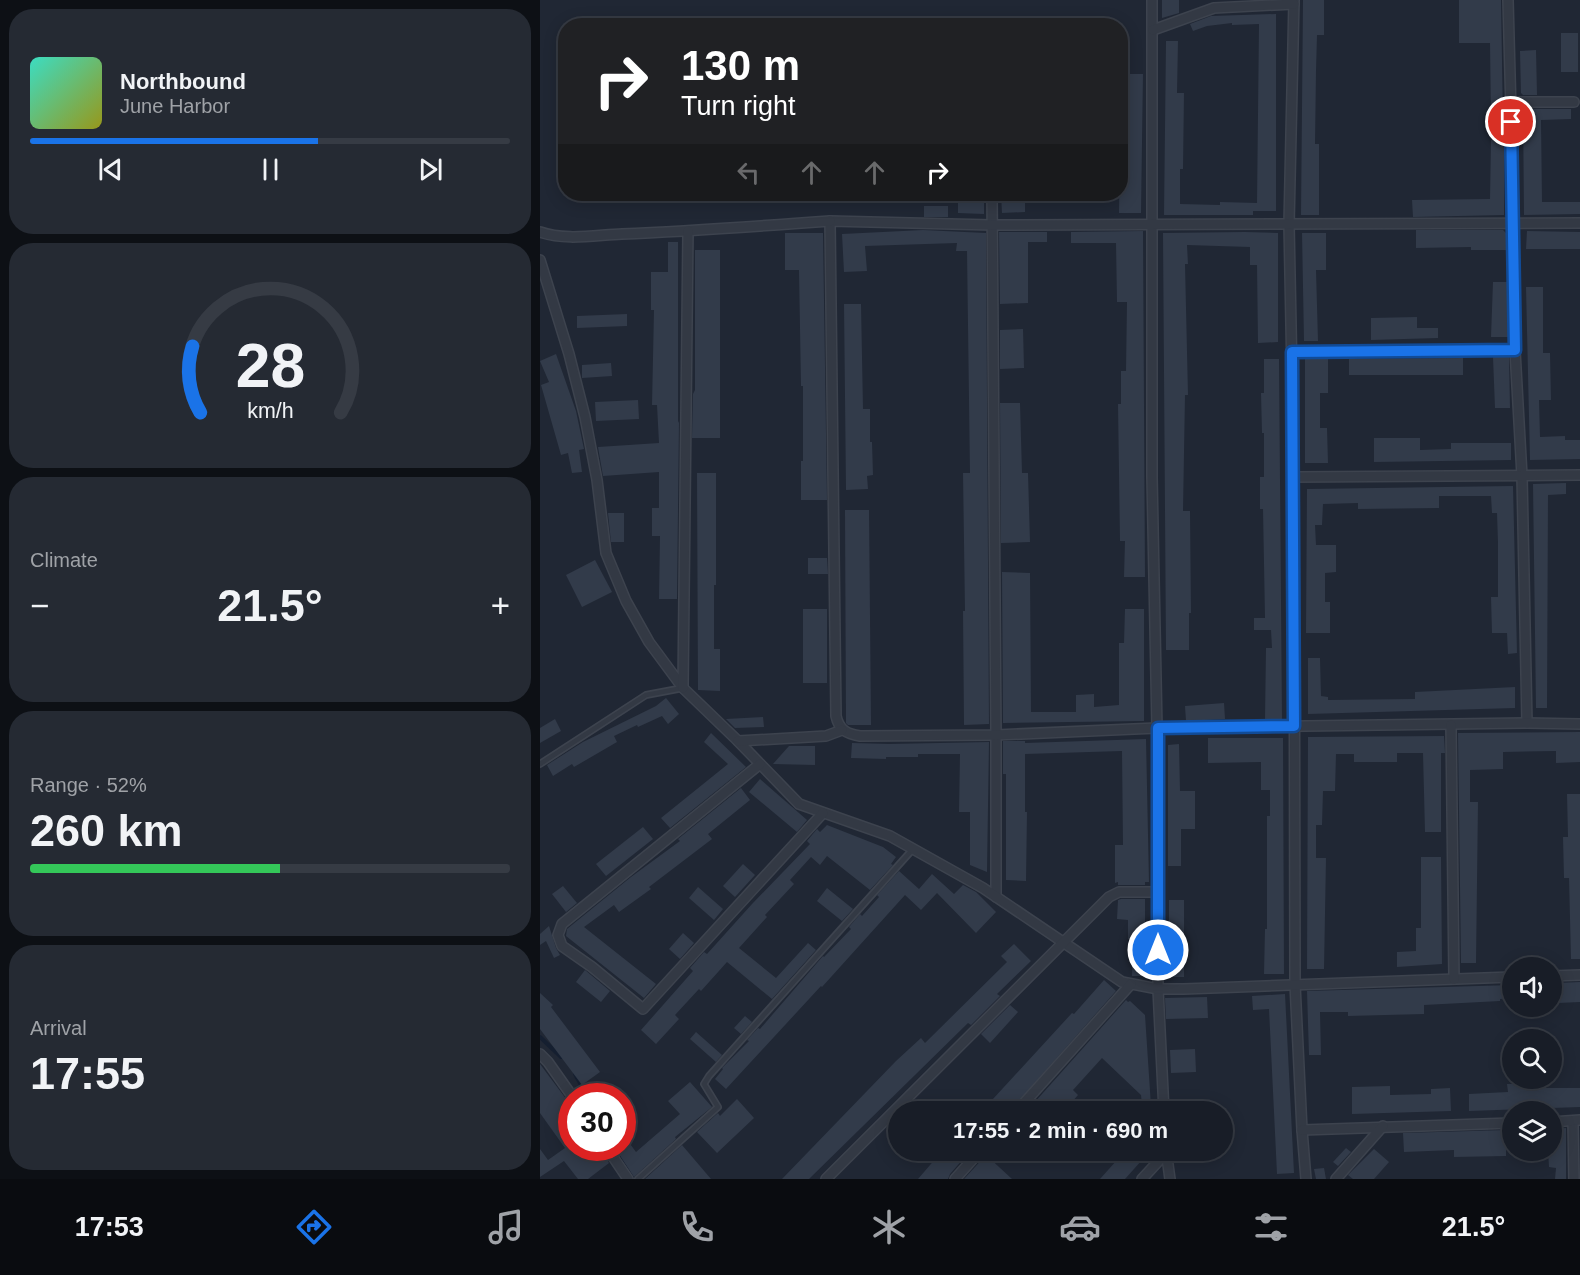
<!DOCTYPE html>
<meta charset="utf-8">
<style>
body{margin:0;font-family:Helvetica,sans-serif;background:#252a33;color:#f1f3f6;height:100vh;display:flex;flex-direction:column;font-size:22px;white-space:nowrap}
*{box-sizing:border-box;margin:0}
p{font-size:20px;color:#9fa2a7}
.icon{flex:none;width:33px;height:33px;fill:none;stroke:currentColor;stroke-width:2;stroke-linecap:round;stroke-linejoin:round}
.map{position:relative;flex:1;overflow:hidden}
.drawer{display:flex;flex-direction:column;gap:9px;padding:9px;background:#0d1015;width:540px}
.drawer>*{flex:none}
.guide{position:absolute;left:18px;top:18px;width:570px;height:183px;border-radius:24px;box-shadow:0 3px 15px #0003,0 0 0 2px #363b44;background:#202124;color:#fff;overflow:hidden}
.tools{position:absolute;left:962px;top:957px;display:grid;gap:12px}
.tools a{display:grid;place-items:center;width:60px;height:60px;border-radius:50%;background:#181d27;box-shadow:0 3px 15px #0003,0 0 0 2px #363b44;font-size:30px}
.speed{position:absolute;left:18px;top:1083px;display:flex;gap:12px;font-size:30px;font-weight:700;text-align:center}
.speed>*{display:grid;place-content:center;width:78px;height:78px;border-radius:50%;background:#181d27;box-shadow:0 3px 15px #0003,0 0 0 2px #363b44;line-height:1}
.speed .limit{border:9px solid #d22;background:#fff;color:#111}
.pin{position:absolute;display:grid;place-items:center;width:51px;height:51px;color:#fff;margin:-26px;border:3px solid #fff;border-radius:50%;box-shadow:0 2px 6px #0007}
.me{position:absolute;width:66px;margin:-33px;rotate:0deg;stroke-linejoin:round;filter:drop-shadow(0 0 4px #0008)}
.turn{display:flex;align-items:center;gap:21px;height:126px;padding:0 24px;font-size:27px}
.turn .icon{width:78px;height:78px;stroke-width:2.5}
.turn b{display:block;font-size:42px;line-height:51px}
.lanes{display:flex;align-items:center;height:57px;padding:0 24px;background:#0003;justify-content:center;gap:30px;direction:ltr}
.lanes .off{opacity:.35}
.big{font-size:45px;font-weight:800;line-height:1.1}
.drawer .tile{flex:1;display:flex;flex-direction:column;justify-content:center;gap:9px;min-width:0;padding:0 21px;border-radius:24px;background:#252a33}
.drawer .dial{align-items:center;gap:0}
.dial svg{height:156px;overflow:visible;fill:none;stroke:#363b44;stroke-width:7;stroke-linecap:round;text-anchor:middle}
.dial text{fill:#f1f3f6;stroke:none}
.song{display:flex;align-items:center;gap:18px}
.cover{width:72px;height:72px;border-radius:9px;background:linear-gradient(135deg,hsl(170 70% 55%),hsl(60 70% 35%))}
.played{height:6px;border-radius:3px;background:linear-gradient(90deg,#1a73e8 60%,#363b44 60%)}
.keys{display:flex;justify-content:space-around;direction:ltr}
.heat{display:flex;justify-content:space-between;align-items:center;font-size:33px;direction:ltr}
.charge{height:9px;border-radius:4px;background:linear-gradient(90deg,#34c759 52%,#363b44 0)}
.trip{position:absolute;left:348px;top:1101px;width:345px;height:60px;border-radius:30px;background:#181d27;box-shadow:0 3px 15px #0003,0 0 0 2px #363b44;font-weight:800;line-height:60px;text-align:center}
.menu{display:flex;height:96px;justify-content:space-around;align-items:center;background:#0a0c10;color:#9fa2a7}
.menu .icon{width:42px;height:42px}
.menu .active{color:#1a73e8}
.menu b{font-size:27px;color:#f1f3f6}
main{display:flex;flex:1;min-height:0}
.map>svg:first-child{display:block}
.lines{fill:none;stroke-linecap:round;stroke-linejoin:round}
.stream{stroke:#151f30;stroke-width:4}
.building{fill:#323b4a}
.lane-casing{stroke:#3d434e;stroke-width:8}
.street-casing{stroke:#3d434e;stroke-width:12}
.lane{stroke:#333944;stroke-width:4.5}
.street{stroke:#333944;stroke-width:9}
.route-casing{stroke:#114b97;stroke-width:15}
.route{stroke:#1a73e8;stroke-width:10}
</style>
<main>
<section class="drawer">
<div class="tile">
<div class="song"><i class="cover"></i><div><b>Northbound</b><p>June Harbor</p></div></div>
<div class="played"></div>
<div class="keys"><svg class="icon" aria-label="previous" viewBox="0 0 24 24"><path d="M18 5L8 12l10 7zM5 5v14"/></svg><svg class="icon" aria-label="pause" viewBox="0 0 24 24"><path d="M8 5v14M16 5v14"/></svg><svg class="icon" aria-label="next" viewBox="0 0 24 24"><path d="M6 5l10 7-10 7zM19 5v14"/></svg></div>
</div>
<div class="tile dial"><svg viewBox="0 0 100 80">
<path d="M14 69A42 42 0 1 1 86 69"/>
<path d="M14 69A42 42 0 0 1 10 35" stroke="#1a73e8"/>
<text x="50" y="56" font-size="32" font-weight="700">28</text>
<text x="50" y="72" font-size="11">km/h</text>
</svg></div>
<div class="tile"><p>Climate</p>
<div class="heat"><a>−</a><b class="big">21.5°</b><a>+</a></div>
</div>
<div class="tile"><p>Range · 52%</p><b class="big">260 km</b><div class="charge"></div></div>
<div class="tile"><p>Arrival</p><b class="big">17:55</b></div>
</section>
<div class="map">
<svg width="1040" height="1179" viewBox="0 0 1040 1179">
<rect width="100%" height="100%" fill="#202734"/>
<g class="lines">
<g class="stream">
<polyline points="0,1037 21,1057"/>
<polyline points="35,1074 47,1096"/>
<polyline points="76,1148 93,1179"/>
</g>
</g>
<g class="building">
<polygon points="622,0 639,0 639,13 622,18"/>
<polygon points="763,0 784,0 784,35 777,35 776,71 775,144 779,144 779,215 761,215"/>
<polygon points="919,0 961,0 963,121 951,121 950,43 919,43"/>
<polygon points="736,14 736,211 713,211 713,215 624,215 626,41 638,41 637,93 644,93 643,169 640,169 640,204 680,205 680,202 717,203 719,24 692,25 692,23 667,26 653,31 650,24 671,16"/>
<rect x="1021" y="33" width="17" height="39"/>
<polygon points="996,50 997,95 983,95 981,93 980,51"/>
<polygon points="580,74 603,74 601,213 579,213 580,146 584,146 584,114 580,114"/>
<polygon points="983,109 1031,109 1031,119 1001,120 1002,202 1040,202 1040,214 984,215"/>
<polygon points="964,139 964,215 873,217 872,200 950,199 951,140"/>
<polygon points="433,194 444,194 444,214 418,213 418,197 433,197"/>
<polygon points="461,194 485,194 485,212 462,213"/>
<rect x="384" y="206" width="24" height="11"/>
<polygon points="383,230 446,233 449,724 424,725 423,611 425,611 423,473 430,473 427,251 416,251 417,243 325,246 327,271 304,272 302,234"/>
<polygon points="876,230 963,230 966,233 966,250 931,250 931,247 876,248"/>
<polygon points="603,231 605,577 584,577 585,541 580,541 578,404 581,404 581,371 586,371 587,302 577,302 576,243 531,243 531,232"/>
<polygon points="987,231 1040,232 1040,249 986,249"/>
<polygon points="459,232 507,232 507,242 488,242 488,303 460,304"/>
<polygon points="705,232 738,233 738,342 718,343 717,265 710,265 710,247 647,245 648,264 645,264 648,395 645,395 643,511 650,511 651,613 649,613 649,650 626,650 623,233"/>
<polygon points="245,233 283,233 287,500 261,500 261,461 263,461 263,386 261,386 259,270 245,270"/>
<polygon points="762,233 786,233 786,270 776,270 778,341 764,341"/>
<polygon points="128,242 138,242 138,423 139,421 137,599 119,599 120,536 112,536 112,508 119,508 119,472 63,476 58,447 119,443 117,405 112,405 114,310 111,310 111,272 128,272"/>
<polygon points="155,250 180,250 180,438 152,438 153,394 155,390"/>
<polygon points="953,282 968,282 968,337 951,337"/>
<polygon points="986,287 1003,287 1003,353 1010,353 1011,400 999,400 1000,437 1025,436 1025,440 1040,440 1040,459 990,460"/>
<polygon points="304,304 321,304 323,409 330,409 330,442 332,442 333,475 327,476 328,489 306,490"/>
<polygon points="87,314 87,326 37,328 37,316"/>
<polygon points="877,317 877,328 898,328 898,338 831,340 831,318"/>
<polygon points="483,329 484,368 460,369 460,330"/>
<polygon points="16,354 36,411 44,449 39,450 42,472 32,473 28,453 21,455 1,385 9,382 0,361"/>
<polygon points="953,357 969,357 970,408 955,408"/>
<polygon points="788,358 788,393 780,393 780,428 787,428 788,463 765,463 765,359"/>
<polygon points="923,358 923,375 809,375 809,359"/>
<polygon points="724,359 739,359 742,719 725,719 726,648 732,648 731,630 714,630 714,618 725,618 723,509 720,509 720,477 724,477 724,433 722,433 721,393 724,393"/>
<polygon points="71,363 72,376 42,378 42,365"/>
<polygon points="98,400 99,419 56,421 55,402"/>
<polygon points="460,403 480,403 482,473 488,473 490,542 461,543"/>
<polygon points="834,438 880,438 880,450 911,449 911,443 971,443 971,460 834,462"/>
<polygon points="157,473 176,473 176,585 174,585 174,649 180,649 180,691 158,690"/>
<polygon points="1026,483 1026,494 1008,495 1007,708 996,708 993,484"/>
<polygon points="973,486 977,653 968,654 967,633 952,633 951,597 958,597 958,543 957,513 952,513 951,496 899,496 899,508 818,509 818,503 783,504 782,525 775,525 776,545 796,545 796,572 785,573 785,602 790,602 790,633 766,633 767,489"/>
<polygon points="305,510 329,510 331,725 308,725 306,723"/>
<polygon points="68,513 84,513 84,542 71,542"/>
<polygon points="268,558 287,558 288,574 268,574"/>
<polygon points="55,560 72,592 42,607 26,575"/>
<polygon points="462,572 490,573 491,712 536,712 536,695 554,694 554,707 579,705 579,643 584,643 585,609 604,609 604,721 463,723"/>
<rect x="263" y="609" width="24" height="74"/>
<polygon points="768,658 780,658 781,696 788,697 788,700 875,699 875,692 975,687 975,708 768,714"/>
<polygon points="126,698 139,714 128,724 122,716 98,727 97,725 74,736 77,742 34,767 32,764 13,776 7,765 43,742 116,706"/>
<polygon points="684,703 685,719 646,721 645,706"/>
<polygon points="223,717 224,727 195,728 186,719"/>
<polygon points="15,719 21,731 0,743 0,728"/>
<polygon points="1040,732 1040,762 1016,763 1016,751 963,752 963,769 930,770 930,802 938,802 936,963 921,963 918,733"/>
<polygon points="171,733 206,767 130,828 121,818 188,764 164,742"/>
<polygon points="904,736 905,753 901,753 901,832 885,832 883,753 857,753 857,762 814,762 814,754 796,754 795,791 783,791 782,825 776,825 776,858 786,858 784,969 767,969 768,737"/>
<polygon points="668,738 743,738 744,974 724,974 725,929 727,929 727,816 730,816 730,790 721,790 721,762 668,763"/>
<polygon points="606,739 609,882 605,882 605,885 578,885 578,882 575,883 575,845 583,845 582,751 485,754 485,812 487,812 486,881 466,880 466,774 463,774 463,741 485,741 485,743"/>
<polygon points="449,742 447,872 430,865 430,812 419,812 420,754 378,754 378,757 346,757 346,759 311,758 312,743 349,744"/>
<polygon points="639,744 640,791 655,791 655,829 641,829 641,866 628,866 628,745"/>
<polygon points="249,746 275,746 275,765 233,764"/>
<polygon points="220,779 267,820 257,832 209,792"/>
<polygon points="201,788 210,800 168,834 172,839 109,887 111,889 79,912 74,905 44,927 116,984 104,998 26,936 27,929 91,877 140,841 138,839"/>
<polygon points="1027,794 1040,794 1040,959 1031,959 1029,878 1024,878 1023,837 1028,837"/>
<polygon points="287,825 343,847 356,857 351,864 353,865 330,890 287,856 280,865 271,857 250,880 254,884 225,915 227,917 199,948 236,978 268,943 276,950 232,999 187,962 161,991 159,989 135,1015 139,1019 116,1044 101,1030 153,971 150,968 164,952 167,954 212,904 270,844 267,841 277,829 280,832"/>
<polygon points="103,827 113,839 66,876 56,864"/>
<polygon points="881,857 901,857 902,964 857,967 857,952 876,951 876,928 881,928"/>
<polygon points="203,864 215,875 195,897 183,886"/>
<polygon points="359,871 379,889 392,874 414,894 423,885 436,892 456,912 436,933 397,893 381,910 365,895 282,987 281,986 186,1089 175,1079 183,1069 182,1068 209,1041 207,1040 218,1028 220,1029 283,956 284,957 311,929 309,927 320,914 322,916 339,897 337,895"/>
<polygon points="23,886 37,903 26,912 12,894"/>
<polygon points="158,887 183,909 174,920 149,898"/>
<polygon points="287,888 313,909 302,921 277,901"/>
<polygon points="581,899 605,899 605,976 592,976 593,939 588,939 588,920 577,919 578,900"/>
<rect x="629" y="900" width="15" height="77"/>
<polygon points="9,926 16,948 20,955 14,958 6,941 0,945 0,934"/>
<polygon points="143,933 154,943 140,959 129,949"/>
<polygon points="474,944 491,961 457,994 460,996 431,1025 428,1023 269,1179 242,1179 356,1061 381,1038 385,1043 467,962 461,956"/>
<polygon points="45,970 70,991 61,1002 36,982"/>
<polygon points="564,980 576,991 469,1112 441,1112 532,1013 534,1014"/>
<polygon points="1040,982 1040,1002 1018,1003 1017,983"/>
<polygon points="972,985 972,998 960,999 960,1001 884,1005 884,1014 808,1016 808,1012 780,1012 781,1055 769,1055 767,991"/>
<polygon points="0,993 13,1005 11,1007 60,1072 42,1085 0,1029"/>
<polygon points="745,994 754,1173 737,1174 729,1009 713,1010 712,996"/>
<polygon points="667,997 668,1018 626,1019 625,998"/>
<polygon points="586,1000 588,1002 590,1001 605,1015 611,1106 602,1105 601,1095 562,1058 533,1090 538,1095 523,1112 486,1112"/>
<polygon points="470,1005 478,1012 450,1043 441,1034"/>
<polygon points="205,1016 212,1022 201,1034 194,1028"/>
<polygon points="156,1032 182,1055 176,1062 150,1039"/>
<polygon points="655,1049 656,1072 631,1073 630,1050"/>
<polygon points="0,1064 32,1107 32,1148 60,1148 69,1163 48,1179 38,1179 24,1161 0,1177 0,1149 8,1160 25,1148 0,1113"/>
<polygon points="150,1082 172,1107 135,1137 136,1139 94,1177 75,1148 82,1148 82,1133 96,1152 140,1114 128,1101"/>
<polygon points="1006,1083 1006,1088 1040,1088 1040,1107 929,1111 929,1094 968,1092 967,1084"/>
<polygon points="850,1086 850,1095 891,1094 891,1089 910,1088 911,1111 812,1114 812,1087"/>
<polygon points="197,1099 214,1118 177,1153 157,1132 178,1113 180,1116"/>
<polygon points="657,1101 657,1112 631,1112 631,1102"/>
<polygon points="1026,1128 1026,1179 1015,1179 1016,1168 1009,1167 1008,1150 1011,1150 1011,1129"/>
<polygon points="966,1130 966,1156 914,1157 914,1150 864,1152 863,1133"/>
<polygon points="142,1145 171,1179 105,1179"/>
<polygon points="806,1148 811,1152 798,1166 793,1162"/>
<polygon points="834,1149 849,1162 834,1179 813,1179 808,1175"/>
<polygon points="403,1150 431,1150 410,1174 408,1179 378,1179"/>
<polygon points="586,1150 611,1150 585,1179 560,1179"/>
<polygon points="446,1155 472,1179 424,1179"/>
<polygon points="784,1168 786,1179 776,1179 774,1169"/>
</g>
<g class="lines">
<g class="lane-casing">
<g id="lane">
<polyline points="0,764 106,695 143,688"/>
<polyline points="98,1179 178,1107 164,1084 169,1076 373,849"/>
</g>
</g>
<g class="street-casing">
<g id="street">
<polyline points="612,0 612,477 617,728 618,989 624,1112"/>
<polyline points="754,0 749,224 754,477 755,984 762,1130 766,1179"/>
<polyline points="968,0 974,223 975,350 982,476 987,723"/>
<polyline points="613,30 674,8 754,4"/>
<polyline points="970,102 1034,102"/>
<polyline points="452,194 456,735 456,897"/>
<path d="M 1040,223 L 452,225 L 290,221 L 296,716 C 299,730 307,734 320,736 L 456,735 L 617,728 L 987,723 L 1040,724"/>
<path d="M 0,232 C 25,241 56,235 82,234 C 152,231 221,226 290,221"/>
<polyline points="0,260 29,354 45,417 57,480 66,553 86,601 109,642 143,688 198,741 259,804 350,836 443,888 582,982 618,989 644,989 972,977"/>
<polyline points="752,352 975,350"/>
<polyline points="754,477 1040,475"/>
<polyline points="143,688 148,231"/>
<polyline points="911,725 914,979"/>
<polyline points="198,741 286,736 302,730"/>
<polyline points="220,764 22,924 18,935 22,946 52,967 103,1009 283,813"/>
<polyline points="1011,976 1040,975"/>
<polyline points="0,1054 8,1062 32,1096"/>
<polyline points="476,1112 591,984"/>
<polyline points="1033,1121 1034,1179"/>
<polyline points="1011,1122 1040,1120"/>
<polyline points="762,1130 972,1123"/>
<polyline points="67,1148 88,1179"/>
<polyline points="626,1150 630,1179"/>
<polyline points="286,1179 569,897 579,892 619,892"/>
<polyline points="415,1179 441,1150"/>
<polyline points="602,1179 626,1153"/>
<polyline points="796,1179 843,1126"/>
</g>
</g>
<use href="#lane" class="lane"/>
<use href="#street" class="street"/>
</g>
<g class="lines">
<g class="route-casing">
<polyline id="route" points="618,950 618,728 754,726 752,352 975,350 971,122"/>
</g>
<use href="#route" class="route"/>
</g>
</svg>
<div class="tools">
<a><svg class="icon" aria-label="sound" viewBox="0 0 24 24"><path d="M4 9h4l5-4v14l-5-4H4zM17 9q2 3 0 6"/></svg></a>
<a><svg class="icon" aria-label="search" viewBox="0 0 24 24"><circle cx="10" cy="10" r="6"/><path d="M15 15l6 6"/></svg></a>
<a><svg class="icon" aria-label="layers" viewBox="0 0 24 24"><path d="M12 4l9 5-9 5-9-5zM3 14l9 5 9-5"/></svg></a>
</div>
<div class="speed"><div class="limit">30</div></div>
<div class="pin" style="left:971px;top:122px;background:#d93025"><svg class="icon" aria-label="arrive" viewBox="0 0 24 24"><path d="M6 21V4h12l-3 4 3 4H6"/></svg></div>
<svg class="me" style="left:618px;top:950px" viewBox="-20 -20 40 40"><circle r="17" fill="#1a73e8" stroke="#fff" stroke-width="3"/><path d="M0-11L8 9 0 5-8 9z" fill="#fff"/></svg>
<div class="trip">17:55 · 2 min · 690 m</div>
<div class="guide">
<div class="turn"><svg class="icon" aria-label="right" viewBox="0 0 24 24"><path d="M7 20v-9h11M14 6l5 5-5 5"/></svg><div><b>130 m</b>Turn right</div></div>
<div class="lanes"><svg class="icon off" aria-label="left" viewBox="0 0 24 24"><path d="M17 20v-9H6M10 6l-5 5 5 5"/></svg><svg class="icon off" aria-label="ahead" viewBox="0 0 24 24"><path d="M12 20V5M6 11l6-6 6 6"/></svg><svg class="icon off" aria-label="ahead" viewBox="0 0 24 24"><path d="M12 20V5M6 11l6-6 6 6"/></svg><svg class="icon" aria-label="right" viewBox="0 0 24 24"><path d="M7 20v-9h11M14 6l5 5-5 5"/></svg></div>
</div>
</div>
</main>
<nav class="menu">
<b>17:53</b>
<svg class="icon active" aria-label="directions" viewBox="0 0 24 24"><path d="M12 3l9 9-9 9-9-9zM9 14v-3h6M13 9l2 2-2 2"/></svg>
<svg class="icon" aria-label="music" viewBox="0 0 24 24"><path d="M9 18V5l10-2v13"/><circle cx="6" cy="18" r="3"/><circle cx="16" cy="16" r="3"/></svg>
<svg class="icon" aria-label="phone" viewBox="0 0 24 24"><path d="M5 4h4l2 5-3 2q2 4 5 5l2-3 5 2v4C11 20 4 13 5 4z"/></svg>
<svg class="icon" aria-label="climate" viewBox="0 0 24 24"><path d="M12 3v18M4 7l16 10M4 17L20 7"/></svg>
<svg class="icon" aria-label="car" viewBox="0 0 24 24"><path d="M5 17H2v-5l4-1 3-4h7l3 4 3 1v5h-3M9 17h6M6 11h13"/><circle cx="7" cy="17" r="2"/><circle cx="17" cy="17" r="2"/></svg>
<svg class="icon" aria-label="filters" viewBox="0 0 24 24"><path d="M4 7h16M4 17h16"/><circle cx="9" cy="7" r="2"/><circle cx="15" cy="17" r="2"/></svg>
<b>21.5°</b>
</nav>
